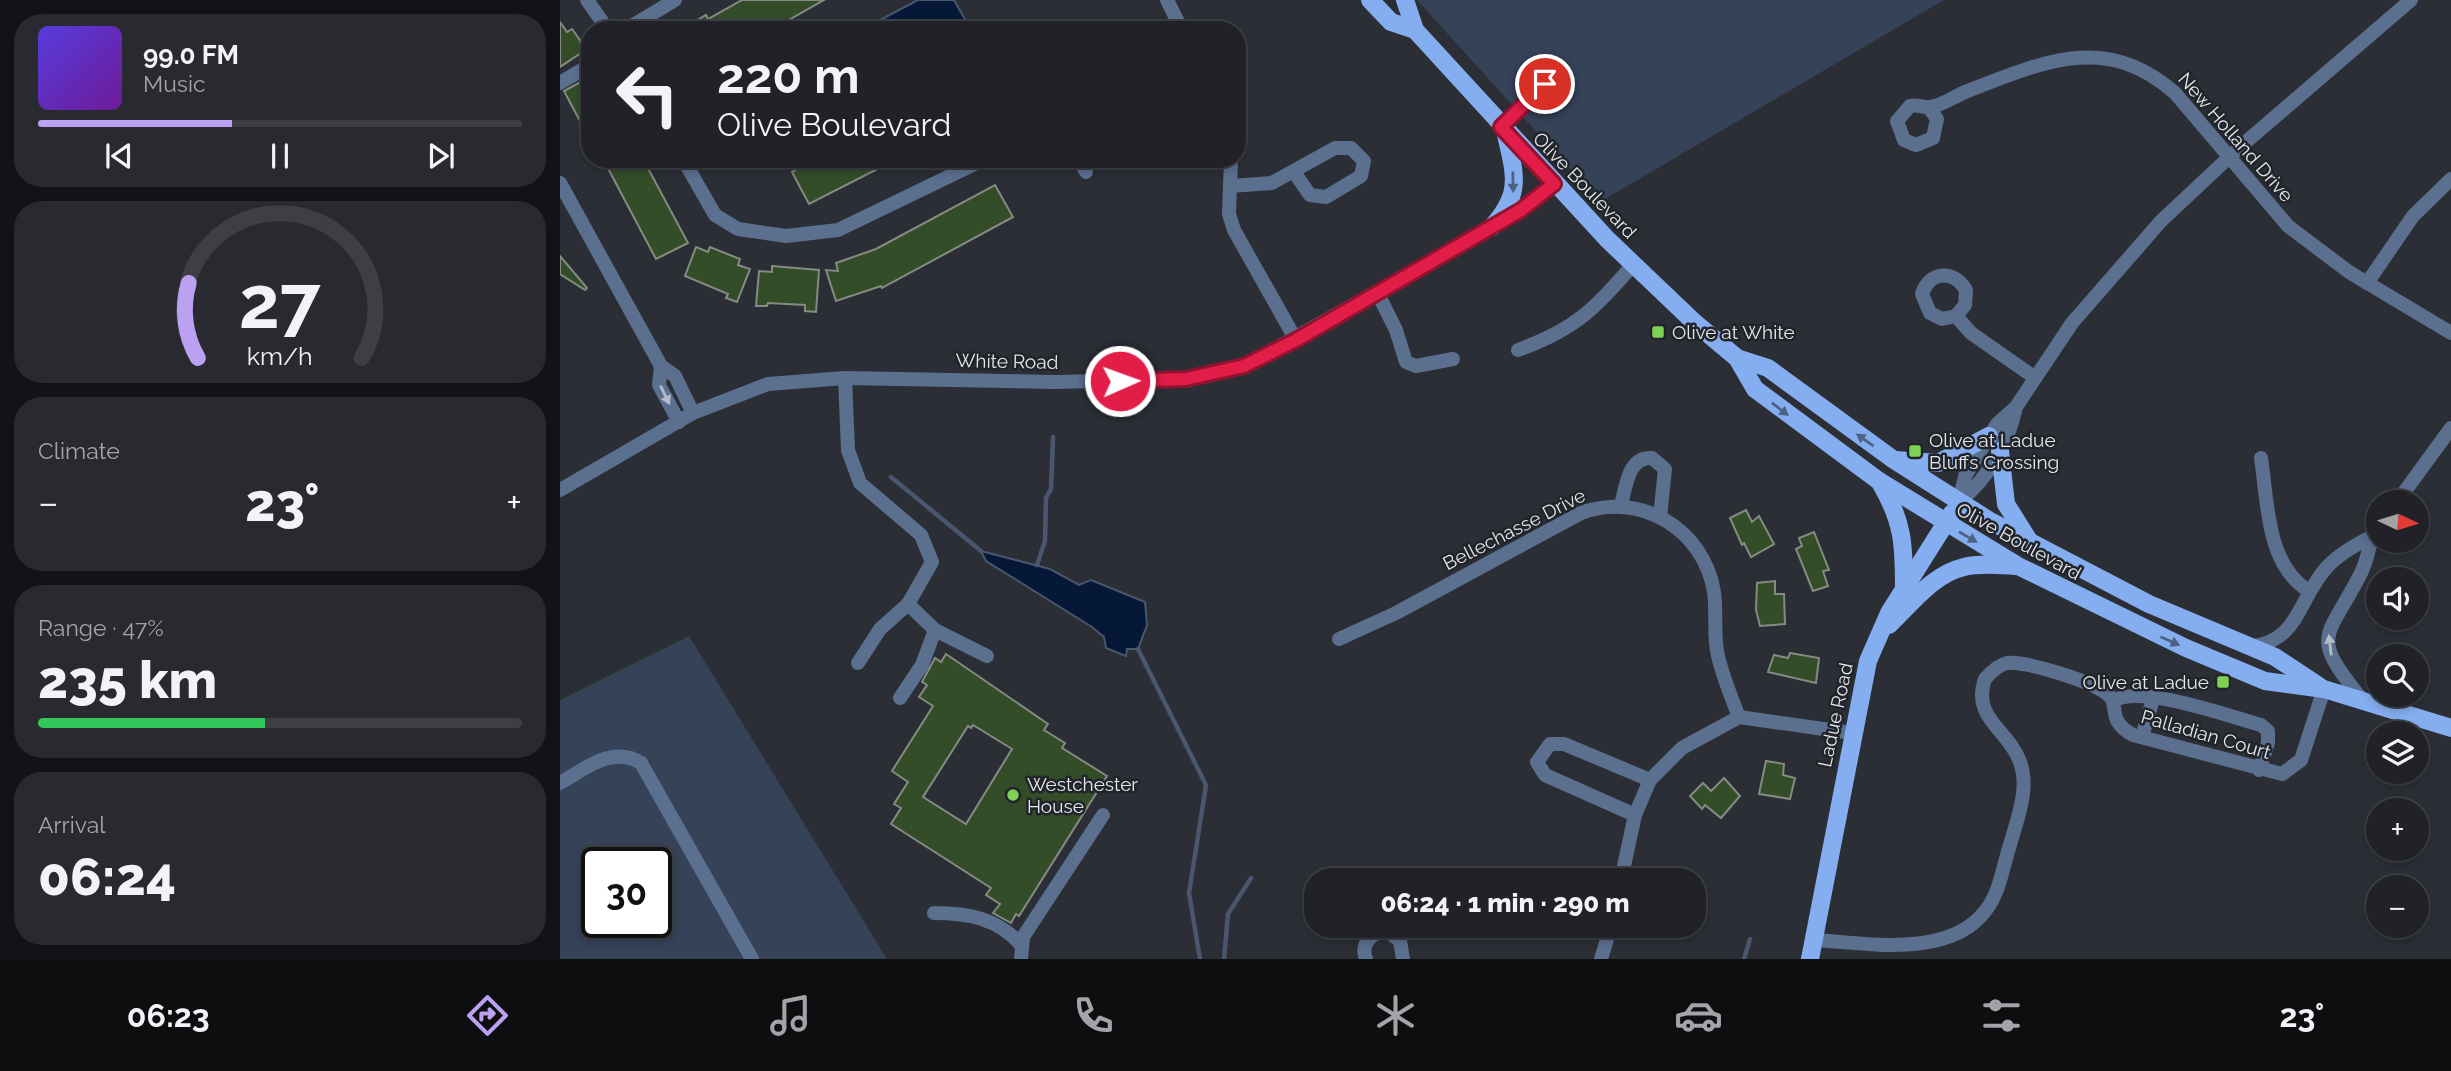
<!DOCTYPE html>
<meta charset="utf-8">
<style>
body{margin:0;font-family:Raleway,sans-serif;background:#282a30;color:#f1f3f6;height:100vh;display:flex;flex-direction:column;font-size:26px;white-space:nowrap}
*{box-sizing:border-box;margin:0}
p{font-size:23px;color:#a2a4a8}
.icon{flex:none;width:38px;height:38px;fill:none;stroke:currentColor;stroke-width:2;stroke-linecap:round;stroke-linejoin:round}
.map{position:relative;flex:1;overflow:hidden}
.panel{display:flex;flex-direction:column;gap:14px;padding:14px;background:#121316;width:560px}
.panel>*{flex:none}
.top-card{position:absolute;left:21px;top:21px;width:665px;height:147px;border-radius:28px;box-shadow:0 4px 10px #0003,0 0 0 2px #3d3f45;background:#202228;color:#f1f3f6;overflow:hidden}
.needle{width:46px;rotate:94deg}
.controls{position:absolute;left:1806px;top:490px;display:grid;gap:14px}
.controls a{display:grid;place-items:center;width:63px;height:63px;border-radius:50%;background:#202228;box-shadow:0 4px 10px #0003,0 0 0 2px #3d3f45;font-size:35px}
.speed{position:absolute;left:21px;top:847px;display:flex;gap:14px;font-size:35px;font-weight:700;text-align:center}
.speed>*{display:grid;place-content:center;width:91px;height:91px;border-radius:50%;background:#202228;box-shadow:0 4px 10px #0003,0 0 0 2px #3d3f45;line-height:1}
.speed .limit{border:4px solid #111;border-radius:10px;background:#fff;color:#111}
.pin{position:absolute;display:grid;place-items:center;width:60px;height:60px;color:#fff;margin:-30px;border:4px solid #fff;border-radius:50%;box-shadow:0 2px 7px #0007}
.me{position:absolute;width:77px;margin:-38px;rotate:88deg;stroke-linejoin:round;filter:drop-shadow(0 0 5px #0008)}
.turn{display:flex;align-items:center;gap:24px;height:147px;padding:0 21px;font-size:32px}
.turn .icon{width:91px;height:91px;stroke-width:2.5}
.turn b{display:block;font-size:49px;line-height:60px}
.big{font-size:52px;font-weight:800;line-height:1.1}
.panel .widget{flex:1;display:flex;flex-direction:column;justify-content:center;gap:10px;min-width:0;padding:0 24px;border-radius:28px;background:#282a30}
.panel .dial{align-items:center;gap:0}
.dial svg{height:182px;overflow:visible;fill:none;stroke:#3d3f45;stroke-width:7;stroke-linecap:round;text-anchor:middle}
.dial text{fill:#f1f3f6;stroke:none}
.song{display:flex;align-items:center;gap:21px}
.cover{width:84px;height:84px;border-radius:10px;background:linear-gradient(135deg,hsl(250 70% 55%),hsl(280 70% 35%))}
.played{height:7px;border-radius:4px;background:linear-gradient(90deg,#bca0f2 40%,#3d3f45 40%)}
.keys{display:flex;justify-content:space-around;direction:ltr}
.heat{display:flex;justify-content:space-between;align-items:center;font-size:38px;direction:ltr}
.charge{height:10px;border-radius:5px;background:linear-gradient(90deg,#34c759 47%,#3d3f45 0)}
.trip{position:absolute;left:744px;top:868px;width:402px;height:70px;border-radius:28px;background:#202228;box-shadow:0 4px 10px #0003,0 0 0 2px #3d3f45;font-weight:800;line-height:70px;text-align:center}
.dock{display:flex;height:112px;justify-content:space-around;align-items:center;background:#0d0e10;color:#a2a4a8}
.dock .icon{width:49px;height:49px}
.dock .active{color:#bca0f2}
.dock b{font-size:32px;color:#f1f3f6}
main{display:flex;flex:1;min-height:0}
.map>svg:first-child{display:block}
.green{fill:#354258;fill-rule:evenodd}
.water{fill:#061837;stroke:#49566d;stroke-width:2}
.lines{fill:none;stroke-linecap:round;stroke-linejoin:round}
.stream{stroke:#49566d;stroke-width:4.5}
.building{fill:#344d29;stroke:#858a83;stroke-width:2;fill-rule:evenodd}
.minor{stroke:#5b6f8f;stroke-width:14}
.major{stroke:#85aef1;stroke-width:18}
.oneway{fill:#4e6384}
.oneway2{fill:#b4bcca}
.route-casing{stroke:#92132f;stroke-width:18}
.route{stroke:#e11d48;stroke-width:12}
.poi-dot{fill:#7dd154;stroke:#21252b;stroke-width:2.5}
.labels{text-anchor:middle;stroke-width:5;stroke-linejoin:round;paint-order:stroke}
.street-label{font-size:19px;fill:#e4e6ea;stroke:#21252b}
.poi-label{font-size:19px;fill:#e4e6ea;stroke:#21252b;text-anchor:start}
</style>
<main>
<section class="panel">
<div class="widget">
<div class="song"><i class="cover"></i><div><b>99.0 FM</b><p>Music</p></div></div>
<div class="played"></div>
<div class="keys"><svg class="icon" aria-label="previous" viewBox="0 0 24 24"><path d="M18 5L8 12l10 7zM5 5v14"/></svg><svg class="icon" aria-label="pause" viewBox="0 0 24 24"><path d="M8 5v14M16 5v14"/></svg><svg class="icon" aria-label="next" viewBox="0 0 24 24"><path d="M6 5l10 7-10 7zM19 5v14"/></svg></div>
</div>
<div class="widget dial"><svg viewBox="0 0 100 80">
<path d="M14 69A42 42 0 1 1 86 69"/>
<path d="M14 69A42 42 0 0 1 10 36" stroke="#bca0f2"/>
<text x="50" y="56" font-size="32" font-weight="700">27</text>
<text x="50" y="72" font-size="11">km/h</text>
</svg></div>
<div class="widget"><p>Climate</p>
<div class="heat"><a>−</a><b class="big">23°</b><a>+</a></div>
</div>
<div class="widget"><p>Range · 47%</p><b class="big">235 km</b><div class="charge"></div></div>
<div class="widget"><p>Arrival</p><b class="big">06:24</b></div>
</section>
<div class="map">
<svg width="1891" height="959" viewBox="0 0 1891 959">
<rect width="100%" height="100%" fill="#2b2e35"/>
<g class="green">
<polygon points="857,0 1384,0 1040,202"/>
<path d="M 129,636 L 327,959 L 0,959 L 0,700 ZM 37,863 L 96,863 L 96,922 L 37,922 Z"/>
</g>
<g class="water">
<polygon points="358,0 394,0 411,30 301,30"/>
<polygon points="421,551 490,569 519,585 531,580 585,602 587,625 578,649 567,649 566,656 546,648 544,637 532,627 426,561"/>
</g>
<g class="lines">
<g class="stream">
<polyline points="331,477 421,551"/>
<polyline points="477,565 485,541 486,498 491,489 493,437"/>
<polyline points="578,649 646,785 629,893 640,959"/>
<polyline points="664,959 668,914 691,878"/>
<polyline points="1184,959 1190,939"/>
</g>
</g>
<g class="building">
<polygon points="182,0 264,0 211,30 120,30 146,15 148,19"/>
<polygon points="0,22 7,32 12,29 20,40 21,53 0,67"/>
<polygon points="30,77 30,140 4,91"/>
<polygon points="43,159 83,159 128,243 96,259"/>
<polygon points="254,159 337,159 249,204 232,172"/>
<polygon points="435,185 453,217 322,288 321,286 276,301 266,270 278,271 276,263 316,249"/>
<polygon points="136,247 148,252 150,247 180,259 178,265 190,269 177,302 166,298 168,294 125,276"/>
<polygon points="0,256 27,288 25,290 0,274"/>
<polygon points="212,266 259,270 256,312 245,311 245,305 208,303 207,306 196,306 199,271 212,272"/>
<polygon points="1186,510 1192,522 1199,516 1214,544 1191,557 1184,543 1182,545 1170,518"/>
<polygon points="1254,532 1269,570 1263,571 1268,586 1253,591 1236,549 1242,546 1239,538"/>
<polygon points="1215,581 1215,594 1224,594 1225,624 1200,626 1196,610 1197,583"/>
<polygon points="1230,653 1259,658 1256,683 1208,672 1214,655 1228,658"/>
<path d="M 386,654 L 488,724 L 484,730 L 505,743 L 502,748 L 547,776 L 459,916 L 456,914 L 451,923 L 433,913 L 440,904 L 426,895 L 431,888 L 331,824 L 341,808 L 334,804 L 348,782 L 332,771 L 373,706 L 359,697 L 367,685 L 362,682 L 375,658 L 381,662 ZM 413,725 L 452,749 L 406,824 L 363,797 L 408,726 L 411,728 Z"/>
<polygon points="1206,761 1224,764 1223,775 1235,778 1230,799 1199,794"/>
<polygon points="1164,778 1180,796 1161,818 1145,805 1142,809 1130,796 1143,783 1151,791"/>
</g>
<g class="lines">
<g class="minor">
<polyline points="27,0 48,30"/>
<polyline points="607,0 622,30"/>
<polyline points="65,30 115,0"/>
<polyline points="0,83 30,65"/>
<path d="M 1369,108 L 1377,119 L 1373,138 L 1356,145 L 1344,140 L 1337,121 L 1350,106 C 1357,104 1364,108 1370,107 C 1382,106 1398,94 1410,90 C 1485,61 1547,33 1615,93 L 1728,226 L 1789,272 L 1891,333"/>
<polyline points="941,127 999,68"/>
<polyline points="123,159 155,215 178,229 226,236 278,230 425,159"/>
<polyline points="519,159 526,172"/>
<polyline points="671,159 669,214 674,230 736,340"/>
<polyline points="0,183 101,366 115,376 133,413"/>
<polyline points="670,186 712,183 775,148 791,148 804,161 801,176 766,197 750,195 734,172"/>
<polyline points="1807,283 1853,216 1891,179"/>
<polyline points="817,292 836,330 846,362 856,366 893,359"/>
<path d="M 1396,316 L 1405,305 L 1406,290 C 1394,269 1369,271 1362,294 L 1370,313 L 1382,319 L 1396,316 L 1411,333 L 1474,377"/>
<path d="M 958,350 C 1016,329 1033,310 1073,265"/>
<polyline points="101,366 99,385 119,422"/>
<polyline points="285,378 288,450 300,483 361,535 372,562 348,604 320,629 298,663"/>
<path d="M 1456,407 C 1448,445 1429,477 1399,502 L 1405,476 L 1437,424 L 1456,407 L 1512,323 L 1601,221 L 1680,147 L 1851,0"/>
<path d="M 1701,458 C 1708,503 1706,565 1749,591"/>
<polyline points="0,490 133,413 208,384 285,378 495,382 626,379 684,366 932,227 994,184"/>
<polyline points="1837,502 1891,428"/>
<path d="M 1061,505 C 1066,487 1068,456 1092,458 L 1105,469 L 1100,517"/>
<polyline points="348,604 375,630 427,656"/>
<path d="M 779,639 L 836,613 L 1021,513 C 1080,491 1144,529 1154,592 C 1157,613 1153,635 1158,656 C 1163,677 1171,697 1179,717"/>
<path d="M 1688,647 C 1740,642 1737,600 1767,567 C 1779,554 1795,545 1811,537"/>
<polyline points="340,698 362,665 375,630"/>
<path d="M 1553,701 C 1580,684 1669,716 1701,725 L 1708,731 L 1708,743 L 1699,770"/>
<path d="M 1804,702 C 1748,633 1766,642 1801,573 C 1809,558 1808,542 1818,528"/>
<polyline points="1582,737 1593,699"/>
<path d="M 0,783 C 25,769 52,745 81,763 L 192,959"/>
<polyline points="1075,815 985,775 977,762 990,744 1004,744 1090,780"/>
<polyline points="1061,880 1075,815 1090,780 1122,748 1179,717 1292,733"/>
<path d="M 374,913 C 407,913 438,918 461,945"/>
<path d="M 1255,940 C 1307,943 1390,959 1426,910 C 1440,892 1443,866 1450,845 C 1457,819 1470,789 1460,762 C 1449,730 1411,718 1425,679 C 1431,672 1438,665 1447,663 C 1466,661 1530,681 1546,693 C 1562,704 1544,719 1573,735 L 1722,774 L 1741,760 L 1764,689"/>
<polyline points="461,959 463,937 543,815"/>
<path d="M 806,959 C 800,943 812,932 828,931 L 840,941 L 843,959"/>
<polyline points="1041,959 1051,926"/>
</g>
<g class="major">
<polyline points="810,0 831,22 855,30"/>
<polyline points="845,0 855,30 1047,239 1134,322 1177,358 1195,389 1319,481 1458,566 1626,648 1705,681 1764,689 1891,728"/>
<path d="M 932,227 C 964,191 954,173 945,130"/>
<polyline points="1177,358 1208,368 1334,460 1430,521 1589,604 1715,657 1759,686"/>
<polyline points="1440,451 1446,504 1468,539"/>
<polyline points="1335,460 1378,463 1429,436"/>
<path d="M 1321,484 C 1343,522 1344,544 1344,587"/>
<path d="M 1329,625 C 1351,604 1373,574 1404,567 C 1420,563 1439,565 1455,566"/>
<polyline points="1250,959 1308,661 1329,613 1392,513"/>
</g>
</g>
<defs><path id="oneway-solid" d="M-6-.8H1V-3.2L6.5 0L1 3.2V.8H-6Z" transform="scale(1.75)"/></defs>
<g class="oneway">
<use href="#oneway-solid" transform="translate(953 182) rotate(89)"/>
<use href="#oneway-solid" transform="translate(1220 409) rotate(38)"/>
<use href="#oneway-solid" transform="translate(1305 440) rotate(-145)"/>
<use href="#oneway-solid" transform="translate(1408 537) rotate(30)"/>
<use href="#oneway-solid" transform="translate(1610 641) rotate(24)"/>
</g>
<g class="oneway2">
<use href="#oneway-solid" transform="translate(105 395) rotate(64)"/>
<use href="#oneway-solid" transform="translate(1770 645) rotate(-97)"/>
</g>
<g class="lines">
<g class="route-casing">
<polyline id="route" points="560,381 626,379 684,366 736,340 961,210 994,184 941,127 985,84"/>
</g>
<use href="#route" class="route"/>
</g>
<g class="poi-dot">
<rect x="1091" y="325" width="14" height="14" rx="3.5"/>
<rect x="1348" y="444" width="14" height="14" rx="3.5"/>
<rect x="1656" y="675" width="14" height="14" rx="3.5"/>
<circle cx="453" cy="795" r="7"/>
</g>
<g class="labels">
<g class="street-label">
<text transform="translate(1676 137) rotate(49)" y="7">New Holland Drive</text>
<text transform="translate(1025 185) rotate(46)" y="7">Olive Boulevard</text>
<text transform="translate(447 361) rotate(1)" y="7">White Road</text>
<text transform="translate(954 529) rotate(-27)" y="7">Bellechasse Drive</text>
<text transform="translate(1459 541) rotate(29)" y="7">Olive Boulevard</text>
<text transform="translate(1275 715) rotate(-78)" y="7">Ladue Road</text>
<text transform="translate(1646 734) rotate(16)" y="7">Palladian Court</text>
</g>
<g class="poi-label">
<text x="1112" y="339">Olive at White</text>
<text x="1369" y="447">Olive at Ladue<tspan x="1369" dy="22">Bluffs Crossing</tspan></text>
<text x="1649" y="689" text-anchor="end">Olive at Ladue</text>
<text x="467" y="791">Westchester<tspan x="467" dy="22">House</tspan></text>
</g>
</g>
</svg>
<div class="controls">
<a><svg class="needle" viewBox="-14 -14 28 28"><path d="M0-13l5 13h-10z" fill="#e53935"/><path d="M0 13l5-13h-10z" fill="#a2a4a8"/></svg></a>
<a><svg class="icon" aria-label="sound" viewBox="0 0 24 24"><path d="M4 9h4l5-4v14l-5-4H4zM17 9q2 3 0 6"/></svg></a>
<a><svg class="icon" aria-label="search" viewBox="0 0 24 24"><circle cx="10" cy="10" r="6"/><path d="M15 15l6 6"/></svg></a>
<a><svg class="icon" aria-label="layers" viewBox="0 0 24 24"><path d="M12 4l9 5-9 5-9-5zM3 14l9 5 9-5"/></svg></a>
<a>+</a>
<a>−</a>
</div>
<div class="speed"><div class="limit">30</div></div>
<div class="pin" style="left:985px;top:84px;background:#d93025"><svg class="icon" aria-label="arrive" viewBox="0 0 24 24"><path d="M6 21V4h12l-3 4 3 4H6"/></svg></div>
<svg class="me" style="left:560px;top:381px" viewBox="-20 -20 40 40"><circle r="17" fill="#e11d48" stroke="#fff" stroke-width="3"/><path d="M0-11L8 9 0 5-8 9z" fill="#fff"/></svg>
<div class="trip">06:24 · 1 min · 290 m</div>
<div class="top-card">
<div class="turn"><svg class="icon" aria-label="left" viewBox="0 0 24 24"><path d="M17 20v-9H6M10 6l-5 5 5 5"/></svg><div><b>220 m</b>Olive Boulevard</div></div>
</div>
</div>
</main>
<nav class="dock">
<b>06:23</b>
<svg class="icon active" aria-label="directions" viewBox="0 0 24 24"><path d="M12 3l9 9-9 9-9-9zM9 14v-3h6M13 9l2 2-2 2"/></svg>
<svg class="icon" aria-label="music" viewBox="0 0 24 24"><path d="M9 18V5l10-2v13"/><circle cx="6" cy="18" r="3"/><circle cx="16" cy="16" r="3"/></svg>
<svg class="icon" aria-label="phone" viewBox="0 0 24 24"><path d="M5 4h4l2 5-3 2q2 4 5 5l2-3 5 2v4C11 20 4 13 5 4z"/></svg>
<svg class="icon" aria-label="climate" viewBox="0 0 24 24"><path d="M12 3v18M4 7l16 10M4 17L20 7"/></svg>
<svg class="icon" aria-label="car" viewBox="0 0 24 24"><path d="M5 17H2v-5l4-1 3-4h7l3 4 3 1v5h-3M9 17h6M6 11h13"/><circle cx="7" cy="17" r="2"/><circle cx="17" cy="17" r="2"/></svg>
<svg class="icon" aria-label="filters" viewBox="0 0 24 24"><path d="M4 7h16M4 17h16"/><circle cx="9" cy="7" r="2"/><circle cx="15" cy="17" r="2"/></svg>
<b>23°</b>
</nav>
